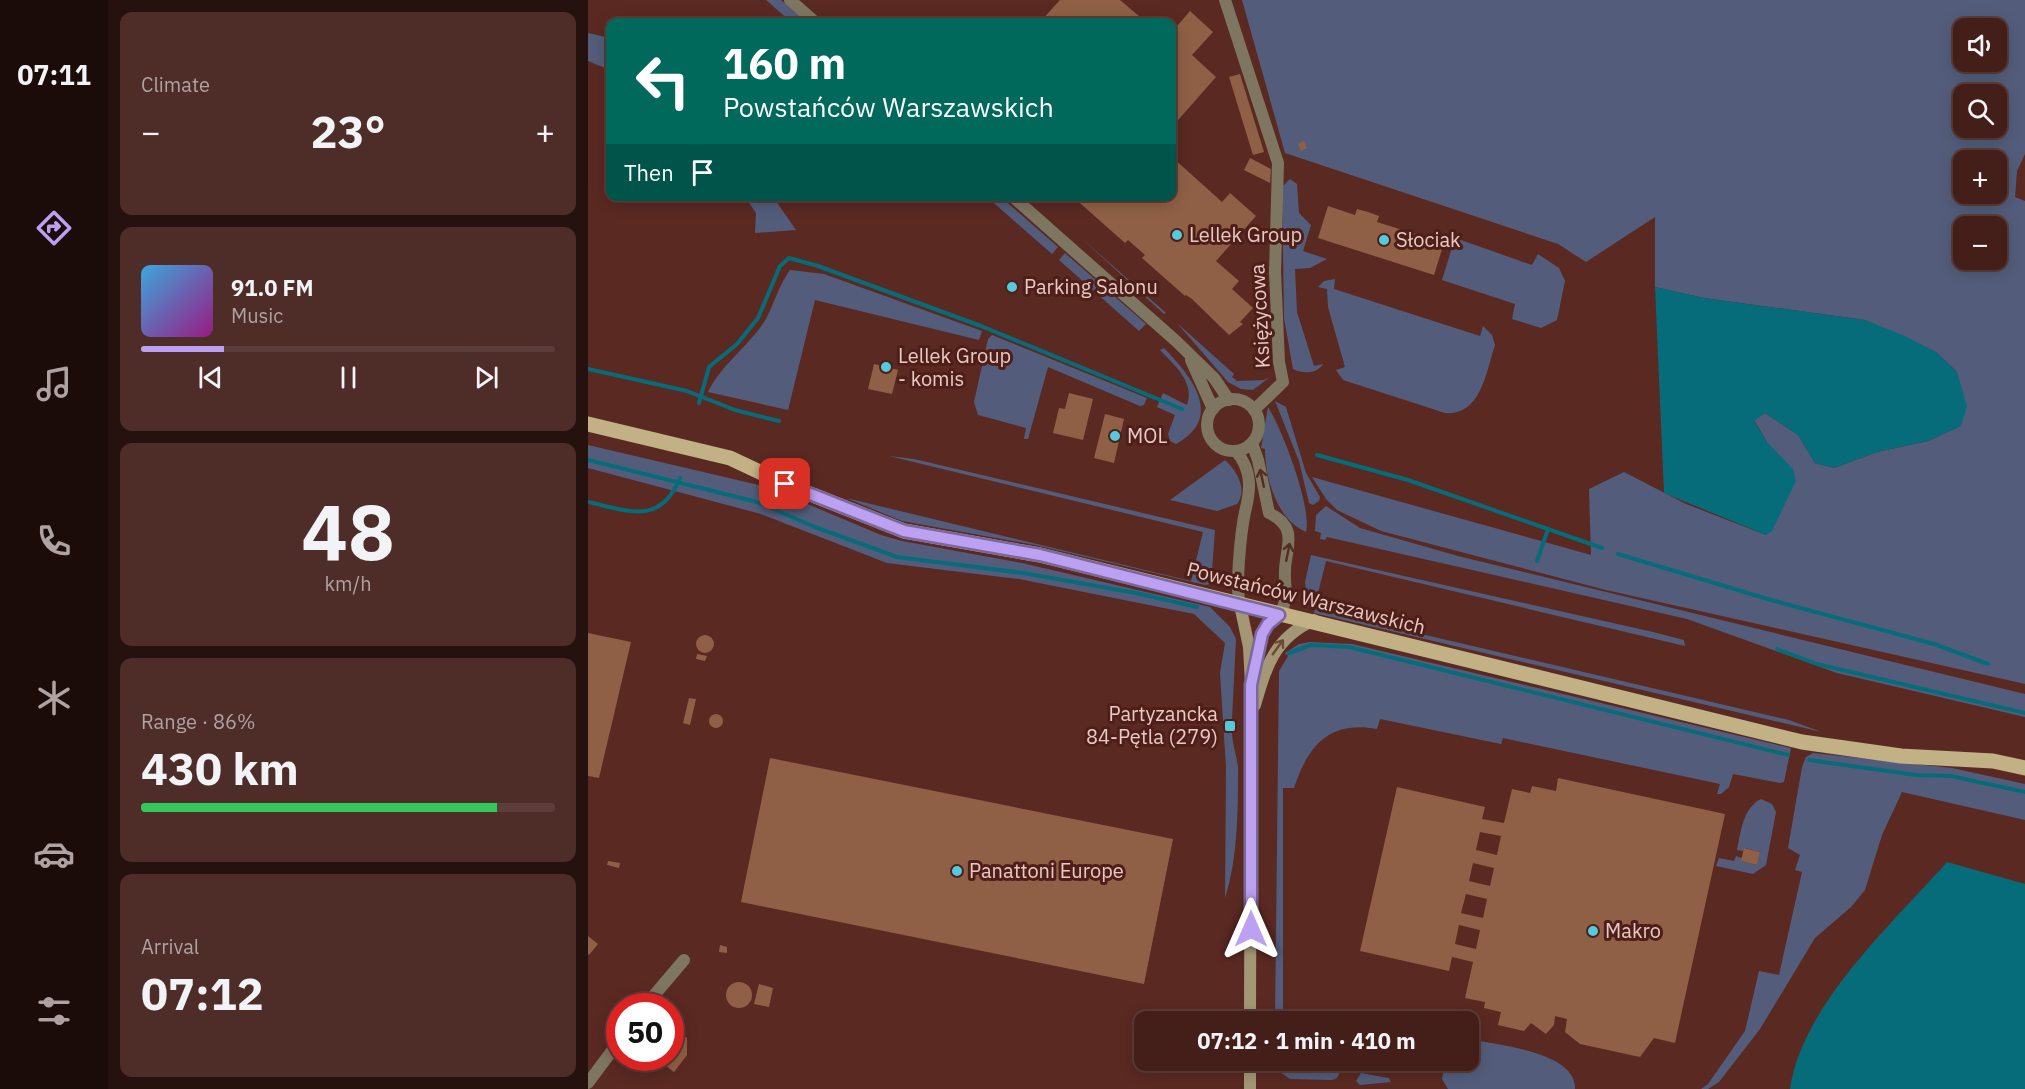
<!DOCTYPE html>
<meta charset="utf-8">
<style>
body{margin:0;font-family:"IBM Plex Sans",sans-serif;background:#4e2c27;color:#f1f3f6;height:100vh;display:flex;flex-direction:column;font-size:22px;white-space:nowrap}
*{box-sizing:border-box;margin:0}
p{font-size:20px;color:#afa2a2}
.icon{flex:none;width:33px;height:33px;fill:none;stroke:currentColor;stroke-width:2;stroke-linecap:round;stroke-linejoin:round}
.map{position:relative;flex:1;overflow:hidden}
.panel{display:flex;flex-direction:column;gap:12px;padding:12px;background:#25110e;width:480px}
.panel>*{flex:none}
.banner{position:absolute;left:18px;top:18px;width:570px;height:183px;border-radius:12px;box-shadow:0 3px 15px #0003,0 0 0 2px #5c3d39;background:#00695c;color:#fff;overflow:hidden}
.fabs{position:absolute;left:1365px;top:18px;display:grid;gap:12px}
.fabs a{display:grid;place-items:center;width:54px;height:54px;border-radius:12px;background:#441f1a;box-shadow:0 3px 15px #0003,0 0 0 2px #5c3d39;font-size:30px}
.speed{position:absolute;left:18px;top:993px;display:flex;gap:12px;font-size:30px;font-weight:700;text-align:center}
.speed>*{display:grid;place-content:center;width:78px;height:78px;border-radius:50%;background:#441f1a;box-shadow:0 3px 15px #0003,0 0 0 2px #5c3d39;line-height:1}
.speed .limit{border:9px solid #d22;background:#fff;color:#111}
.pin{position:absolute;display:grid;place-items:center;width:51px;height:51px;color:#fff;margin:-26px;border-radius:12px;box-shadow:0 3px 9px #0006}
.me{position:absolute;width:66px;margin:-33px;rotate:0deg;stroke-linejoin:round;filter:drop-shadow(0 0 4px #0008)}
.turn{display:flex;align-items:center;gap:21px;height:126px;padding:0 18px;font-size:27px}
.turn .icon{width:78px;height:78px;stroke-width:2.5}
.turn b{display:block;font-size:42px;line-height:51px}
.then{display:flex;align-items:center;height:57px;padding:0 18px;background:#0003;gap:12px;font-size:22px}
.big{font-size:45px;font-weight:800;line-height:1.1}
.panel .widget{flex:1;display:flex;flex-direction:column;justify-content:center;gap:9px;min-width:0;padding:0 21px;border-radius:12px;background:#4e2c27}
.panel .dial{align-items:center;gap:0}
.dial b{font-size:78px;line-height:1}
.song{display:flex;align-items:center;gap:18px}
.cover{width:72px;height:72px;border-radius:9px;background:linear-gradient(135deg,hsl(200 70% 55%),hsl(310 70% 35%))}
.played{height:6px;border-radius:3px;background:linear-gradient(90deg,#bca0f2 20%,#5c3d39 20%)}
.keys{display:flex;justify-content:space-around;direction:ltr}
.heat{display:flex;justify-content:space-between;align-items:center;font-size:33px;direction:ltr}
.charge{height:9px;border-radius:4px;background:linear-gradient(90deg,#34c759 86%,#5c3d39 0)}
.trip{position:absolute;left:546px;top:1011px;width:345px;height:60px;border-radius:12px;background:#441f1a;box-shadow:0 3px 15px #0003,0 0 0 2px #5c3d39;font-weight:800;line-height:60px;text-align:center}
main{display:flex;flex:1;min-height:0}
.menu{display:flex;flex-direction:column;width:108px;justify-content:space-around;align-items:center;background:#1b0c0a;color:#afa2a2}
.menu .icon{width:42px;height:42px}
.menu .selected{color:#bca0f2}
.menu b{font-size:27px;color:#f1f3f6}
.map>svg:first-child{display:block}
.green{fill:#535d7b;fill-rule:evenodd}
.water{fill:#076c7a}
.lines{fill:none;stroke-linecap:round;stroke-linejoin:round}
.stream{stroke:#076c7a;stroke-width:4}
.building{fill:#8f6045;fill-rule:evenodd}
.minor{stroke:#7e7661;stroke-width:12}
.tertiary{stroke:#7e7661;stroke-width:12}
.secondary{stroke:#a49775;stroke-width:12}
.primary{stroke:#c1b185;stroke-width:15}
.oneway{stroke:#552c23}
.oneway2{stroke:#6c4939}
.route-casing{stroke:#7a689d;stroke-width:15}
.route{stroke:#bca0f2;stroke-width:10}
.poi-dot{fill:#54cade;stroke:#4e1f18;stroke-width:2}
.labels{text-anchor:middle;stroke-width:6;stroke-linejoin:round;paint-order:stroke}
.poi-label{font-size:20px;fill:#e8c9c3;stroke:#4e1f18;text-anchor:start}
.street-label{font-size:20px;fill:#e8c9c3;stroke:#4e1f18}
</style>
<main>
<nav class="menu">
<b>07:11</b>
<svg class="icon selected" aria-label="directions" viewBox="0 0 24 24"><path d="M12 3l9 9-9 9-9-9zM9 14v-3h6M13 9l2 2-2 2"/></svg>
<svg class="icon" aria-label="music" viewBox="0 0 24 24"><path d="M9 18V5l10-2v13"/><circle cx="6" cy="18" r="3"/><circle cx="16" cy="16" r="3"/></svg>
<svg class="icon" aria-label="phone" viewBox="0 0 24 24"><path d="M5 4h4l2 5-3 2q2 4 5 5l2-3 5 2v4C11 20 4 13 5 4z"/></svg>
<svg class="icon" aria-label="climate" viewBox="0 0 24 24"><path d="M12 3v18M4 7l16 10M4 17L20 7"/></svg>
<svg class="icon" aria-label="car" viewBox="0 0 24 24"><path d="M5 17H2v-5l4-1 3-4h7l3 4 3 1v5h-3M9 17h6M6 11h13"/><circle cx="7" cy="17" r="2"/><circle cx="17" cy="17" r="2"/></svg>
<svg class="icon" aria-label="filters" viewBox="0 0 24 24"><path d="M4 7h16M4 17h16"/><circle cx="9" cy="7" r="2"/><circle cx="15" cy="17" r="2"/></svg>
</nav>
<section class="panel">
<div class="widget"><p>Climate</p>
<div class="heat"><a>−</a><b class="big">23°</b><a>+</a></div>
</div>
<div class="widget">
<div class="song"><i class="cover"></i><div><b>91.0 FM</b><p>Music</p></div></div>
<div class="played"></div>
<div class="keys"><svg class="icon" aria-label="previous" viewBox="0 0 24 24"><path d="M18 5L8 12l10 7zM5 5v14"/></svg><svg class="icon" aria-label="pause" viewBox="0 0 24 24"><path d="M8 5v14M16 5v14"/></svg><svg class="icon" aria-label="next" viewBox="0 0 24 24"><path d="M6 5l10 7-10 7zM19 5v14"/></svg></div>
</div>
<div class="widget dial"><b>48</b><p>km/h</p></div>
<div class="widget"><p>Range · 86%</p><b class="big">430 km</b><div class="charge"></div></div>
<div class="widget"><p>Arrival</p><b class="big">07:12</b></div>
</section>
<div class="map">
<svg width="1437" height="1089" viewBox="0 0 1437 1089">
<rect width="100%" height="100%" fill="#5a2922"/>
<g class="green">
<polygon points="178,0 193,0 218,22 203,22"/>
<path d="M 654,0 L 1437,0 L 1437,154 L 1429,171 L 1427,197 L 1437,201 L 1437,684 L 1018,590 L 793,531 L 749,510 L 738,499 L 724,477 L 1003,555 L 1001,489 L 1036,472 L 1098,504 L 1178,535 L 1179,442 L 1166,420 L 1177,413 L 1210,435 L 1227,463 L 1246,468 L 1289,452 L 1340,441 L 1373,426 L 1369,372 L 1348,352 L 1277,320 L 1116,298 L 1067,287 L 1067,217 L 998,262 L 970,244 L 697,153 ZM 1376,28 L 1408,28 L 1408,62 L 1376,62 ZM 1376,94 L 1408,94 L 1408,128 L 1376,128 ZM 1376,160 L 1408,160 L 1408,194 L 1376,194 ZM 1376,226 L 1408,226 L 1408,260 L 1376,260 Z"/>
<polygon points="0,33 22,38 22,70 0,61"/>
<path d="M 702,179 L 709,184 L 711,213 L 723,225 L 715,251 L 739,259 L 722,268 L 707,269 L 709,312 L 726,366 L 735,364 C 729,374 715,374 705,369 L 696,318 L 694,187 Z"/>
<polygon points="157,197 185,197 208,230 167,233 168,213"/>
<polygon points="399,197 413,197 470,247 464,254"/>
<polygon points="490,235 578,313 576,314"/>
<polygon points="867,238 944,265 950,254 971,268 977,281 969,320 953,328 924,319 927,304 854,280"/>
<polygon points="477,253 558,324 551,331 471,260"/>
<path d="M 202,270 L 236,274 L 394,331 L 391,340 L 227,300 L 200,410 L 120,392 C 134,363 163,345 179,317 C 187,301 191,285 202,270 Z"/>
<path d="M 747,279 L 746,289 L 892,336 L 895,326 L 904,335 L 907,345 C 898,372 893,416 857,413 L 755,380 L 748,370 L 757,367 L 740,307 L 739,289 L 730,287 L 736,281 Z"/>
<polygon points="589,323 646,374 644,377 649,381 676,380 682,377 665,390 653,389 640,382"/>
<polygon points="404,335 559,398 556,405 552,406 460,367 440,439 436,439 438,428 390,415 386,402 400,339"/>
<path d="M 576,348 C 602,375 638,417 588,444 L 582,441 L 580,434 L 587,415 L 569,407 L 575,393 L 599,405 C 607,382 587,366 572,350 Z"/>
<polygon points="687,401 698,407 718,473 732,497 731,501 725,505 721,503 711,461"/>
<path d="M 680,407 C 694,429 724,507 718,532 C 689,520 677,478 677,449 L 673,448 Z"/>
<path d="M 0,445 L 179,487 L 293,535 L 314,541 L 434,563 L 622,607 L 642,627 L 648,639 L 644,719 L 640,719 L 640,731 L 644,732 C 644,744 649,756 650,768 C 650,809 650,859 637,898 L 638,767 L 632,673 L 637,643 L 606,614 L 431,579 L 299,563 L 173,514 L 0,468 Z"/>
<polygon points="301,456 326,459 627,530 623,584 617,585 447,545 314,521 258,498 603,581 615,532"/>
<path d="M 637,460 C 649,471 660,490 649,504 L 629,511 L 582,500 Z"/>
<polygon points="738,506 772,528 870,556 1437,694 1437,717 1249,673 1099,619 739,537 737,540 732,539 733,533 727,531 728,515"/>
<polygon points="723,555 1065,632 1096,640 1097,646 738,561 726,609 1201,720 1234,732 726,613 727,609 720,608 717,582"/>
<path d="M 722,642 L 764,644 L 1203,748 L 1196,782 L 1192,783 L 1145,774 L 1141,787 L 1133,794 L 1129,794 L 1132,784 L 915,738 L 913,744 L 792,719 L 789,729 C 742,720 720,745 706,788 L 695,788 L 695,1021 L 687,1021 L 691,671 L 700,656 L 697,653 L 711,644 Z"/>
<polygon points="1225,753 1364,768 1437,784 1437,820 1314,792 1294,835 1277,890 1263,907 1227,938 1172,1029 1131,1082 1120,1089 1113,1089 1120,1084 1157,1031 1171,971 1191,975 1214,872 1207,870 1212,855 1200,848 1214,767 1218,757"/>
<path d="M 1173,799 L 1184,804 L 1188,812 L 1178,865 L 1165,874 L 1128,866 L 1131,858 L 1146,861 L 1148,856 L 1154,858 L 1154,861 L 1169,865 L 1172,852 L 1157,848 L 1155,851 L 1149,850 C 1153,831 1155,808 1173,799 Z"/>
<path d="M 881,1039 C 909,1045 989,1052 987,1089 L 860,1089 L 854,1079 L 858,1061 L 880,1060 Z"/>
<polygon points="687,1061 718,1061 751,1068 752,1072 749,1078 744,1080 702,1079 689,1070"/>
<polygon points="773,1073 801,1078 803,1082 772,1085 768,1081"/>
</g>
<g class="water">
<polygon points="1067,287 1116,298 1277,320 1317,336 1348,352 1369,372 1379,406 1373,426 1340,441 1289,452 1246,468 1227,463 1210,435 1177,413 1166,421 1179,442 1205,469 1208,481 1184,531 1178,535 1076,493"/>
<path d="M 1359,862 L 1437,884 L 1437,1089 L 1202,1089 C 1214,1005 1304,924 1359,862 Z"/>
</g>
<g class="lines">
<g class="stream">
<polyline points="0,369 99,391 147,410 191,421"/>
<polyline points="111,403 121,367 149,344 170,318 192,266 201,258 230,266 393,326 594,409"/>
<polyline points="729,455 820,480 1014,548"/>
<polyline points="0,460 169,502 227,527 309,557 435,573 548,593 609,607"/>
<path d="M 0,502 C 41,511 72,526 92,478"/>
<polyline points="1030,554 1183,600 1346,644 1400,664"/>
<polyline points="949,561 960,529"/>
<polyline points="1189,649 1229,664 1437,713"/>
<polyline points="701,653 723,645 761,647 1200,755"/>
<polyline points="1221,760 1328,775 1363,776 1437,792"/>
</g>
</g>
<g class="building">
<polygon points="472,0 532,0 558,22 452,22"/>
<polygon points="602,11 625,32 604,55 628,77 584,127 584,32"/>
<polygon points="652,74 676,152 665,155 641,77"/>
<polygon points="716,141 719,148 713,151 710,144"/>
<polygon points="584,157 634,202 642,193 668,216 628,261 651,281 644,289 665,308 652,322 655,324 641,335 604,299 598,295 597,296 554,258 557,255 540,240 537,243 484,196 584,196"/>
<polygon points="662,158 683,169 682,183 656,170"/>
<polygon points="740,206 767,215 769,209 780,212 791,216 789,222 856,243 846,275 730,238"/>
<polygon points="286,364 310,370 304,394 280,389"/>
<polygon points="481,393 505,399 495,440 465,433 471,408 477,409"/>
<polygon points="517,414 536,419 526,463 506,458"/>
<polygon points="0,633 43,642 11,778 0,776"/>
<circle cx="117" cy="644" r="9"/>
<polygon points="109,654 119,656 117,661 108,659"/>
<polygon points="101,698 108,699 102,725 95,723"/>
<circle cx="128" cy="721" r="7"/>
<polygon points="182,758 585,839 556,984 153,902"/>
<path d="M 970,778 L 1137,814 L 1087,1043 L 1066,1038 L 1052,1057 L 992,1044 L 977,1032 L 979,1019 L 967,1016 L 966,1025 L 958,1034 L 943,1023 L 936,1031 L 910,1025 L 913,1012 L 896,1008 L 897,1002 L 877,998 L 885,962 L 864,957 L 861,971 L 772,951 L 809,787 L 897,807 L 894,819 L 916,823 L 924,789 L 942,793 L 944,786 L 968,791 ZM 892,832 L 913,836 L 909,855 L 888,850 ZM 885,863 L 906,868 L 902,886 L 881,881 ZM 878,894 L 899,899 L 895,918 L 873,913 ZM 871,925 L 892,930 L 888,949 L 867,944 Z"/>
<polygon points="1156,848 1172,852 1169,865 1153,861"/>
<polygon points="20,861 32,863 31,868 19,865"/>
<polygon points="0,936 10,944 1,955 0,954"/>
<polygon points="132,945 139,947 139,953 131,952"/>
<circle cx="151" cy="995" r="13"/>
<polygon points="171,984 185,988 181,1007 166,1004"/>
<polygon points="84,1026 99,1038 99,1055 86,1072 68,1058 82,1058"/>
<polygon points="568,1061 579,1063 577,1073 565,1072"/>
</g>
<g class="lines">
<g class="minor">
<polyline points="637,0 690,163 687,272 691,362 695,382 666,410"/>
<polyline points="57,1006 96,960"/>
<polyline points="0,1083 32,1040"/>
</g>
<g class="tertiary">
<polyline points="202,0 227,22"/>
<polyline points="424,196 588,341 626,378 641,400"/>
<polyline points="603,360 625,409"/>
<circle cx="645" cy="425" r="26"/>
<path d="M 664,443 L 670,460 L 681,513 C 711,528 698,546 697,570 C 696,589 703,603 687,618"/>
<path d="M 648,451 C 664,470 663,489 657,512 C 653,531 647,587 652,605"/>
</g>
<g class="secondary">
<polyline points="652,605 661,647 663,685 662,1022"/>
<polyline points="667,673 674,634 680,624"/>
<path d="M 667,705 C 678,667 686,638 726,620"/>
<polyline points="662,1089 662,1060"/>
</g>
<polyline class="primary" points="0,424 142,458 197,484 316,531 452,555 1214,742 1313,756 1405,761 1437,768"/>
</g>
<defs><path id="oneway-shaft" d="M-6 0H5M1.5-3L5.5 0L1.5 3" fill="none" stroke-width="1.6" stroke-linecap="round" stroke-linejoin="round" transform="scale(1.5)"/></defs>
<g class="oneway">
<use href="#oneway-shaft" transform="translate(674 478) rotate(-102)"/>
<use href="#oneway-shaft" transform="translate(700 552) rotate(-79)"/>
</g>
<use class="oneway2" href="#oneway-shaft" transform="translate(690 647) rotate(-54)"/>
<g class="lines">
<g class="route-casing">
<polyline id="route" points="197,484 316,531 452,555 691,615 680,624 674,634 663,685 663,929"/>
</g>
<use href="#route" class="route"/>
</g>
<g class="poi-dot">
<circle cx="589" cy="235" r="6"/>
<circle cx="796" cy="240" r="6"/>
<circle cx="424" cy="287" r="6"/>
<circle cx="298" cy="367" r="6"/>
<circle cx="527" cy="436" r="6"/>
<rect x="636" y="720" width="12" height="12" rx="3"/>
<circle cx="369" cy="871" r="6"/>
<circle cx="1005" cy="931" r="6"/>
</g>
<g class="labels">
<g class="poi-label">
<text x="601" y="242">Lellek Group</text>
<text x="808" y="247">Słociak</text>
<text x="436" y="294">Parking Salonu</text>
<text x="310" y="363">Lellek Group<tspan x="310" dy="23">- komis</tspan></text>
<text x="539" y="443">MOL</text>
<text x="630" y="721" text-anchor="end">Partyzancka<tspan x="630" dy="23">84-Pętla (279)</tspan></text>
<text x="381" y="878">Panattoni Europe</text>
<text x="1017" y="938">Makro</text>
</g>
<g class="street-label">
<text transform="translate(672 316) rotate(-93)" y="7">Księżycowa</text>
<text transform="translate(718 598) rotate(14)" y="7">Powstańców Warszawskich</text>
</g>
</g>
</svg>
<div class="fabs">
<a><svg class="icon" aria-label="sound" viewBox="0 0 24 24"><path d="M4 9h4l5-4v14l-5-4H4zM17 9q2 3 0 6"/></svg></a>
<a><svg class="icon" aria-label="search" viewBox="0 0 24 24"><circle cx="10" cy="10" r="6"/><path d="M15 15l6 6"/></svg></a>
<a>+</a>
<a>−</a>
</div>
<div class="speed"><div class="limit">50</div></div>
<div class="pin" style="left:197px;top:484px;background:#d93025"><svg class="icon" aria-label="arrive" viewBox="0 0 24 24"><path d="M6 21V4h12l-3 4 3 4H6"/></svg></div>
<svg class="me" style="left:663px;top:929px" viewBox="-20 -20 40 40"><path d="M0-17L14 15 0 8-14 15z" fill="#bca0f2" stroke="#fff" stroke-width="4"/></svg>
<div class="trip">07:12 · 1 min · 410 m</div>
<div class="banner">
<div class="turn"><svg class="icon" aria-label="left" viewBox="0 0 24 24"><path d="M17 20v-9H6M10 6l-5 5 5 5"/></svg><div><b>160 m</b>Powstańców Warszawskich</div></div>
<div class="then">Then<svg class="icon" aria-label="arrive" viewBox="0 0 24 24"><path d="M6 21V4h12l-3 4 3 4H6"/></svg></div>
</div>
</div>
</main>
